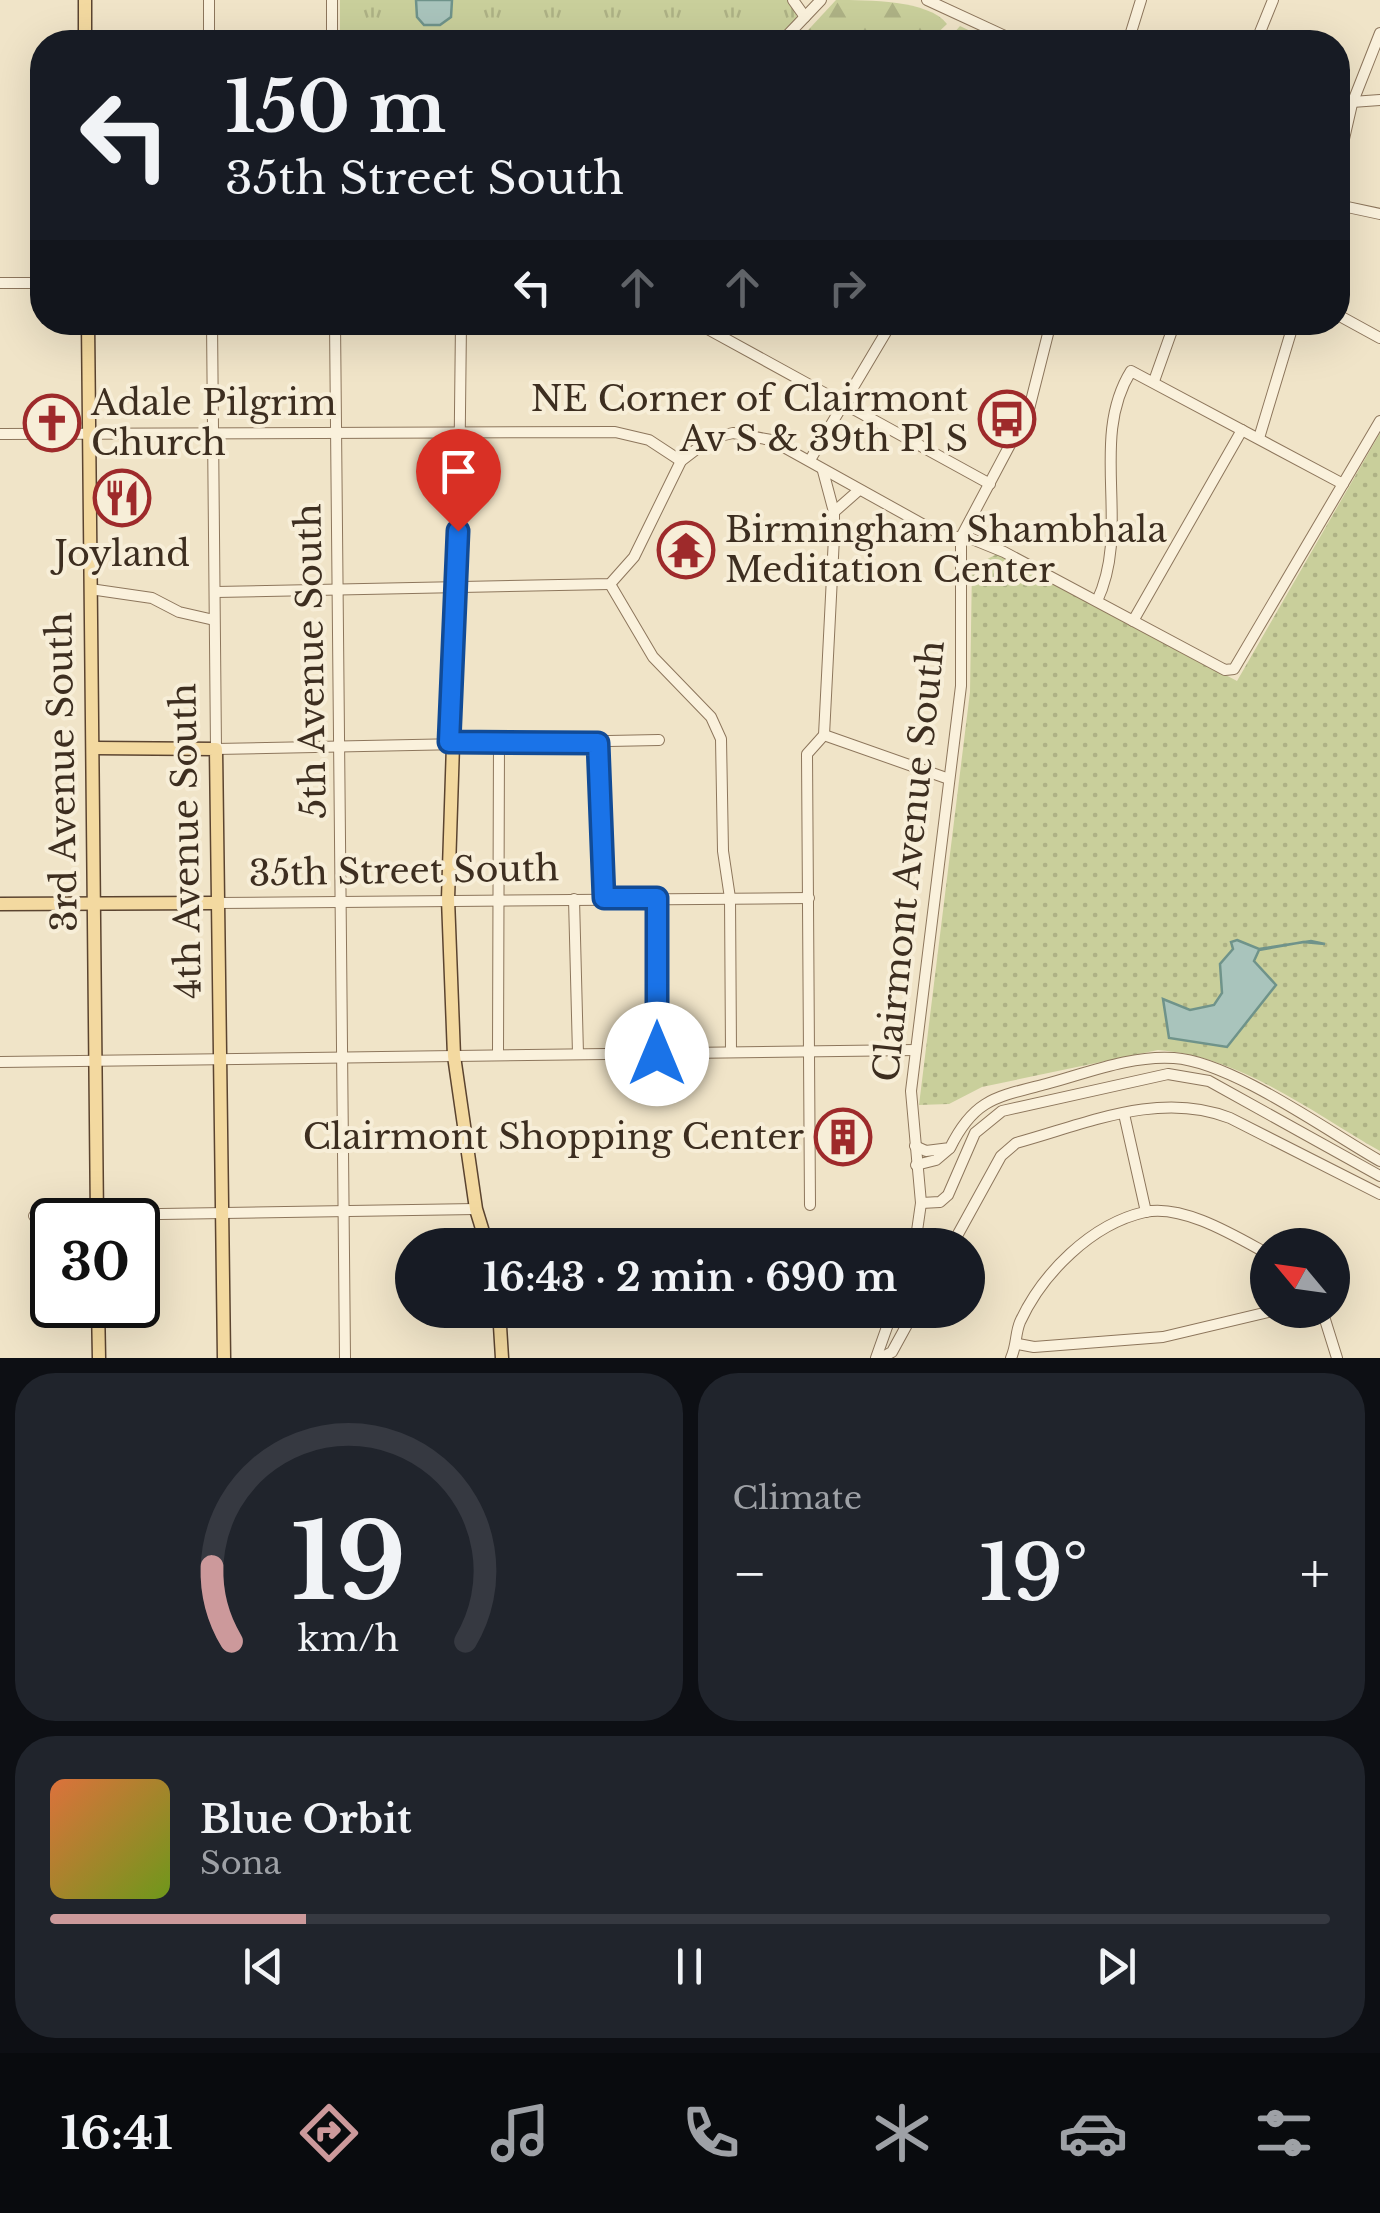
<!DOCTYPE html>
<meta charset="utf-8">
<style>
body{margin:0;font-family:"Libre Baskerville",serif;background:#20242c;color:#f1f3f6;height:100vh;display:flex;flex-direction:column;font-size:38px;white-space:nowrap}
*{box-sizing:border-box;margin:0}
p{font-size:32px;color:#9ea1a6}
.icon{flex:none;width:55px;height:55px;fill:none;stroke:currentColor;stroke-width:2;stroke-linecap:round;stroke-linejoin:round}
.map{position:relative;height:1358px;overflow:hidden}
.drawer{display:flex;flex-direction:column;gap:15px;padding:15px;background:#0d0f14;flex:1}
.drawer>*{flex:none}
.guide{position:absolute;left:30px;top:30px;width:1320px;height:305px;border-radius:40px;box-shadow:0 10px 40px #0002;background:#171b24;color:#f1f3f6;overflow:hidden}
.needle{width:65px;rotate:299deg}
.fabs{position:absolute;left:1250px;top:1228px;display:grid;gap:20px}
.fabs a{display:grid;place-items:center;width:100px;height:100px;border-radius:50%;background:#171b24;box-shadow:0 10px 40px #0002;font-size:50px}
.speed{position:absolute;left:30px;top:1198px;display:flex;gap:20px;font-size:50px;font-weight:700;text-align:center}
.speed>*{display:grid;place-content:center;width:130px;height:130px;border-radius:50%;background:#171b24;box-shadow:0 10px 40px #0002;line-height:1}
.speed .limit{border:5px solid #111;border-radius:15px;background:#fff;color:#111}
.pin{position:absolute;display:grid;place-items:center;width:85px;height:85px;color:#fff;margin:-102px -42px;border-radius:50% 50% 50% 0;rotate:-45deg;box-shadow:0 0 10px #0007}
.pin .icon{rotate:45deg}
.me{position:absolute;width:110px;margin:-55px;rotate:0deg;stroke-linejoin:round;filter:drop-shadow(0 0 8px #0008)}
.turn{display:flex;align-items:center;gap:35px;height:210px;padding:0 30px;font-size:45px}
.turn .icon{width:130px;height:130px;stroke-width:2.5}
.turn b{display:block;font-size:70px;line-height:85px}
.lanes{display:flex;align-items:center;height:95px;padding:0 30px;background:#0003;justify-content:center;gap:50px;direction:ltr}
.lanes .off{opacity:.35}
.big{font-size:75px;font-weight:800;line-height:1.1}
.drawer .card{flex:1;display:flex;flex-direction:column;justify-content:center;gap:15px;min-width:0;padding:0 35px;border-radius:40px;background:#20242c}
.drawer .dial{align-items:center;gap:0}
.dial svg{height:260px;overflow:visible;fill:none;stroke:#363941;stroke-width:7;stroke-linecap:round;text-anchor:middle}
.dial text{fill:#f1f3f6;stroke:none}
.song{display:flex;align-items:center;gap:30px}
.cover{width:120px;height:120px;border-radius:15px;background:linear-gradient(135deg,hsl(20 70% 55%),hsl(80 70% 35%))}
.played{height:10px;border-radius:5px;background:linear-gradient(90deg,#cc999b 20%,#363941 20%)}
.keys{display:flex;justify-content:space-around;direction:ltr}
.heat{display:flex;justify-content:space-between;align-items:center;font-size:55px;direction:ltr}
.drawer .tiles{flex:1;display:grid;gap:15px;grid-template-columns:1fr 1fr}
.card:last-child{grid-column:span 2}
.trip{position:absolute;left:395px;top:1228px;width:590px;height:100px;border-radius:50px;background:#171b24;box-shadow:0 10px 40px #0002;font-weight:800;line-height:100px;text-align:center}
.dock{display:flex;height:160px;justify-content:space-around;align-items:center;background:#090b0e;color:#9ea1a6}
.dock .icon{width:70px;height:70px}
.dock .selected{color:#cc999b}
.dock b{font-size:45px;color:#f1f3f6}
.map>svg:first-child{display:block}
.grass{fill:url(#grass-dots)}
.forest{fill:url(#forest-firs)}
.park{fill:url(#park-tufts)}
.water{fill:#a9c4bc;stroke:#6f938a;stroke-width:2.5}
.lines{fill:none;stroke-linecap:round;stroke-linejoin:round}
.minor-casing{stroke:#8d765c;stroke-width:12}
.major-casing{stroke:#5b4430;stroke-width:15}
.minor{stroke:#faf1dc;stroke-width:10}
.major{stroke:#f3d9a0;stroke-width:12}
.route-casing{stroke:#114b97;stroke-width:25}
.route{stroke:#1a73e8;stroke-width:18}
.labels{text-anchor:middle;stroke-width:8;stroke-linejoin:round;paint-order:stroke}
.poi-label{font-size:35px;fill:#3d2e20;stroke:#f7eed8;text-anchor:end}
.street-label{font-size:35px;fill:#3d2e20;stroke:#f7eed8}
</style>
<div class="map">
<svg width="1380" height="1358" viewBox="0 0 1380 1358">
<defs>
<pattern id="grass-dots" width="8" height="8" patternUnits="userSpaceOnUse" patternTransform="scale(2.5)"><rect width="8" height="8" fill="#c9cf9b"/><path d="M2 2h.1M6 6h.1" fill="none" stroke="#aeb285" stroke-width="1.8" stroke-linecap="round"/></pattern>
<pattern id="forest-firs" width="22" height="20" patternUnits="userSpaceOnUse" patternTransform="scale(2.5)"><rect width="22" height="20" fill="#c9cf9b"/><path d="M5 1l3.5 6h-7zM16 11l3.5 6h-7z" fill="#aeb285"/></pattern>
<pattern id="park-tufts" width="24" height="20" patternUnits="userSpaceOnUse" patternTransform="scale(2.5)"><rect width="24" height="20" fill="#c9cf9b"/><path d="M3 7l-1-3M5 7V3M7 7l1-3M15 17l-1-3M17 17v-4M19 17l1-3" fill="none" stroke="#aeb285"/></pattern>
</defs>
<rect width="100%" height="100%" fill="#f0e4c8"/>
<g class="grass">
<polygon points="960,26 993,42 946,42"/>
<path d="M 1380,433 L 1380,1151 C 1310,1111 1240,1056 1158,1050 L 982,1087 L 949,1104 L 919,1105 L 970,692 L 972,567 L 997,554 L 1237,681 Z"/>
</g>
<path class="forest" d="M 836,0 C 868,0 929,0 947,24 L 928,42 L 797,42 Z"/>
<polygon class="park" points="340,0 792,0 797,18 775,42 340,42"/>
<g class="water">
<polygon points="416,0 452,0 451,17 440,25 424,25 417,17"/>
<polygon points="1237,940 1259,949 1311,941 1325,944 1303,942 1259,950 1254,961 1276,985 1227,1047 1169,1038 1163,999 1190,1010 1214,1005 1222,993 1220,964 1233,949 1231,942"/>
</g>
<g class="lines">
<g class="minor-casing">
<g id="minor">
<polyline points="209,0 209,42"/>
<polyline points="332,0 332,42"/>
<polyline points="793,0 805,17"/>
<polyline points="927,0 1018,42"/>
<polyline points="781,42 821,0"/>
<polyline points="1128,42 1141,0"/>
<polyline points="1256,42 1273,0"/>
<polyline points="1338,103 1380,100"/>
<polyline points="1338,165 1352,104 1380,33"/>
<polyline points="1338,205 1380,214"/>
<polyline points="0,283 42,283"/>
<polyline points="1338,315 1380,338"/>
<polyline points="212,322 216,749 659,740"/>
<polyline points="335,322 345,1358"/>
<polyline points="695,322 990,484"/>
<polyline points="1154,381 1175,322"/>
<polyline points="0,434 615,432 649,440 681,461"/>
<polyline points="1259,438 1294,322"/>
<polyline points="810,460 892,322"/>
<polyline points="834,512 859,490"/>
<polyline points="610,584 653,657 711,717 721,739 723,851 730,898 731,1051"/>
<polyline points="90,589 152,598 179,612 214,620"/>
<polyline points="458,590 461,322"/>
<polyline points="216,592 610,584 634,557 681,461 711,438 733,433 771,440 942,535 972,539 1004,552 1225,670 1234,669 1380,421"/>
<path d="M 1097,601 C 1132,528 1088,440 1131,371 L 1343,484"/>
<polyline points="1133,621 1242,430"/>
<polyline points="824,735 949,779"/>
<polyline points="598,743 603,898"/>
<polyline points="657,898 657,1054"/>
<polyline points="574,899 578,1054"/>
<polyline points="216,903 809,898"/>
<polyline points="498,1053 499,741"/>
<polyline points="0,1062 916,1050"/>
<polyline points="1124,1114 1146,1212"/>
<path d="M 915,1146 L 926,1151 L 950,1148 C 974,1099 996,1097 1046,1084 C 1087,1073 1131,1055 1174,1058 C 1232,1062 1327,1131 1380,1161"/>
<polyline points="916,1165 936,1160 949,1149"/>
<polyline points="921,1203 940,1202 948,1195 975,1133 1002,1111 1168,1074 1209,1081 1380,1176"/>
<polyline points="810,1205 807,754 824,735 834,537 834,512 823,471"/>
<polyline points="34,1216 476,1209"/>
<polyline points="915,1245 921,1203 911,1091 961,686 961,537 1029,409 1051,322"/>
<path d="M 952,1245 L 1001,1156 L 1016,1143 C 1086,1124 1159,1090 1230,1118 L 1380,1194"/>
<polyline points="1322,1310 1337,1358"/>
<polyline points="1018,1344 1034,1347 1163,1337 1277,1310"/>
<polyline points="876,1358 893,1310"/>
<polyline points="881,1358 892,1352 915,1310"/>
<path d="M 1011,1358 C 1017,1345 1015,1334 1020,1322 C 1042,1274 1091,1224 1145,1212 C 1183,1204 1235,1236 1268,1254"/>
</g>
</g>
<g class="major-casing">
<g id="major">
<polyline points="85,0 85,42"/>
<polyline points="88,322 97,1220"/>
<polyline points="458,590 448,899 454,1056 476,1209 487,1245"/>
<polyline points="95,748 216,749 224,1358"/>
<polyline points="0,904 216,903"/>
<polyline points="98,1305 99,1358"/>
<polyline points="499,1310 502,1358"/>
</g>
</g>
<use href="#minor" class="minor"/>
<use href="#major" class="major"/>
</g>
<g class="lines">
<g class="route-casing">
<polyline id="route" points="458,531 449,742 598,743 604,898 657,898 657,1054"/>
</g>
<use href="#route" class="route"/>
</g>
<defs>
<g id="bus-ring" transform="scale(2.875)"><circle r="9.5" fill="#f7eed8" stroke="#9e2a2b" stroke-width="1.5"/><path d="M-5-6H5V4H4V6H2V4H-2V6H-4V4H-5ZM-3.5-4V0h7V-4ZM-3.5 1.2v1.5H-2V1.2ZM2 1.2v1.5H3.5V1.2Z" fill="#9e2a2b"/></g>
<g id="church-ring" transform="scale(2.875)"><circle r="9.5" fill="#f7eed8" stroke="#9e2a2b" stroke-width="1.5"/><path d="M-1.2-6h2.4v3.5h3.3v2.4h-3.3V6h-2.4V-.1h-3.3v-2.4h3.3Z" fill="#9e2a2b"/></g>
<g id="restaurant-ring" transform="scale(2.875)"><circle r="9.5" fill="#f7eed8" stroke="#9e2a2b" stroke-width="1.5"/><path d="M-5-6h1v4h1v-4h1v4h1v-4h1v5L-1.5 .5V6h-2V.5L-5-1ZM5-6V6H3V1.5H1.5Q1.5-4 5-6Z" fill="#9e2a2b"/></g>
<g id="temple-ring" transform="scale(2.875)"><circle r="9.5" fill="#f7eed8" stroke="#9e2a2b" stroke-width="1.5"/><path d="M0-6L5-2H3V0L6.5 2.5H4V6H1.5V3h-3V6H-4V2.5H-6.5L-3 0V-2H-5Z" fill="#9e2a2b"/></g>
<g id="building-ring" transform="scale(2.875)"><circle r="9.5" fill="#f7eed8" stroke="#9e2a2b" stroke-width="1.5"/><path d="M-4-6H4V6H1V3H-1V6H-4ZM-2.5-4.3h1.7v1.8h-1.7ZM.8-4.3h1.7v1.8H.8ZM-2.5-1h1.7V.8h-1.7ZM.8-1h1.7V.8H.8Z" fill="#9e2a2b"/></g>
</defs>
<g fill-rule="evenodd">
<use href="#bus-ring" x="1007" y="419"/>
<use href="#church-ring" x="52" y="423"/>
<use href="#restaurant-ring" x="122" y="498"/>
<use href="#temple-ring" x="686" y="550"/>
<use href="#building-ring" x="843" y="1137"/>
</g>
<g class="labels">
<g class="poi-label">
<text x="968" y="411">NE Corner of Clairmont<tspan x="968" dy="40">Av S &amp; 39th Pl S</tspan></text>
<text x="91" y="415" text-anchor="start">Adale Pilgrim<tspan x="91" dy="40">Church</tspan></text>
<text x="725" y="542" text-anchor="start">Birmingham Shambhala<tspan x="725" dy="40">Meditation Center</tspan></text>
<text x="122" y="566" text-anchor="middle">Joyland</text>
<text x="804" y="1149">Clairmont Shopping Center</text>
</g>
<g class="street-label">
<text transform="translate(311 661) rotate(-91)" y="12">5th Avenue South</text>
<text transform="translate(62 772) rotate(-91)" y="12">3rd Avenue South</text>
<text transform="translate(186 841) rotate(-91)" y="12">4th Avenue South</text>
<text transform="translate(909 861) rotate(-84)" y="12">Clairmont Avenue South</text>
<text transform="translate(404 871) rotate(-1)" y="12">35th Street South</text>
</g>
</g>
</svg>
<div class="fabs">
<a><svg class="needle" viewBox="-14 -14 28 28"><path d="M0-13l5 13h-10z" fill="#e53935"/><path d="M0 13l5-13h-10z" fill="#9ea1a6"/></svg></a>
</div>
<div class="speed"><div class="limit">30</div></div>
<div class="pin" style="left:458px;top:531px;background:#d93025"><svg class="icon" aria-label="arrive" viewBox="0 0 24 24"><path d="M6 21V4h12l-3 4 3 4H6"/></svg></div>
<svg class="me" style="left:657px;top:1054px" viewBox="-20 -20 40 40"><circle r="19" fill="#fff"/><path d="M0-13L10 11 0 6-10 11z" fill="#1a73e8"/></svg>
<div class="trip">16:43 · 2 min · 690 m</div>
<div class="guide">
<div class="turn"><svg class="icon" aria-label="left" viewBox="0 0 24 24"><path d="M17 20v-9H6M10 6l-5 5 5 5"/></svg><div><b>150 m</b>35th Street South</div></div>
<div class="lanes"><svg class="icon" aria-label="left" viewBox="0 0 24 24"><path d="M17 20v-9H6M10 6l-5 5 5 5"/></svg><svg class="icon off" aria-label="ahead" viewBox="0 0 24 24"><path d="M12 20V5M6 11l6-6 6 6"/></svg><svg class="icon off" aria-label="ahead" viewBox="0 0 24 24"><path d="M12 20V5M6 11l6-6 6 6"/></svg><svg class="icon off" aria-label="right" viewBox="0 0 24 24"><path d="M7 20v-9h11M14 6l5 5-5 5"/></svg></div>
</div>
</div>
<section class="drawer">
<div class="tiles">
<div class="card dial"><svg viewBox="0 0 100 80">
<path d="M14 69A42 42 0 1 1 86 69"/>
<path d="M14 69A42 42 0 0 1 8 46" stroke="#cc999b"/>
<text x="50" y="56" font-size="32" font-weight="700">19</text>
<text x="50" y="72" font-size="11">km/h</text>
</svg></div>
<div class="card"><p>Climate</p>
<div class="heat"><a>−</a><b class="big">19°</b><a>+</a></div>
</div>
<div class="card">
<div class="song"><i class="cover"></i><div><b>Blue Orbit</b><p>Sona</p></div></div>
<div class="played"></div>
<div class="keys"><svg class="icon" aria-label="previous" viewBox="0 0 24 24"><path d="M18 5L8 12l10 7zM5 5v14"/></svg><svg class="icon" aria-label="pause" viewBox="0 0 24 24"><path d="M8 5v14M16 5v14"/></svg><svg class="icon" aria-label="next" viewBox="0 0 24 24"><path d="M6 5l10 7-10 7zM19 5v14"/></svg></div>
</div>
</div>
</section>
<nav class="dock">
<b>16:41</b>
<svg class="icon selected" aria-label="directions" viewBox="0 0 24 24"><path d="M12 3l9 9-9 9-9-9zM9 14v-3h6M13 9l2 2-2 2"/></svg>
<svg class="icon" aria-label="music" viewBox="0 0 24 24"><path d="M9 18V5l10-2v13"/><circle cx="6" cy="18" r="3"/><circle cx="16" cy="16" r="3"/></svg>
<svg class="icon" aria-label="phone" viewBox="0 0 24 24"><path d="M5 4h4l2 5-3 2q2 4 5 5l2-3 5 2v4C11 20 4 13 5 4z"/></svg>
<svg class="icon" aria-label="climate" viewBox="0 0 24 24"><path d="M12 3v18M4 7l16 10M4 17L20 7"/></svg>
<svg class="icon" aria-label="car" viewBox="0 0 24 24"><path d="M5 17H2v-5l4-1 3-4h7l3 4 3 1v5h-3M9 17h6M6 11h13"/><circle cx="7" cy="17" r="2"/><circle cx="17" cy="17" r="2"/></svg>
<svg class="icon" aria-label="filters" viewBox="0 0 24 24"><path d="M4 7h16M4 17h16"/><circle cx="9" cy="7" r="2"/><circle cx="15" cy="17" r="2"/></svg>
</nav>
